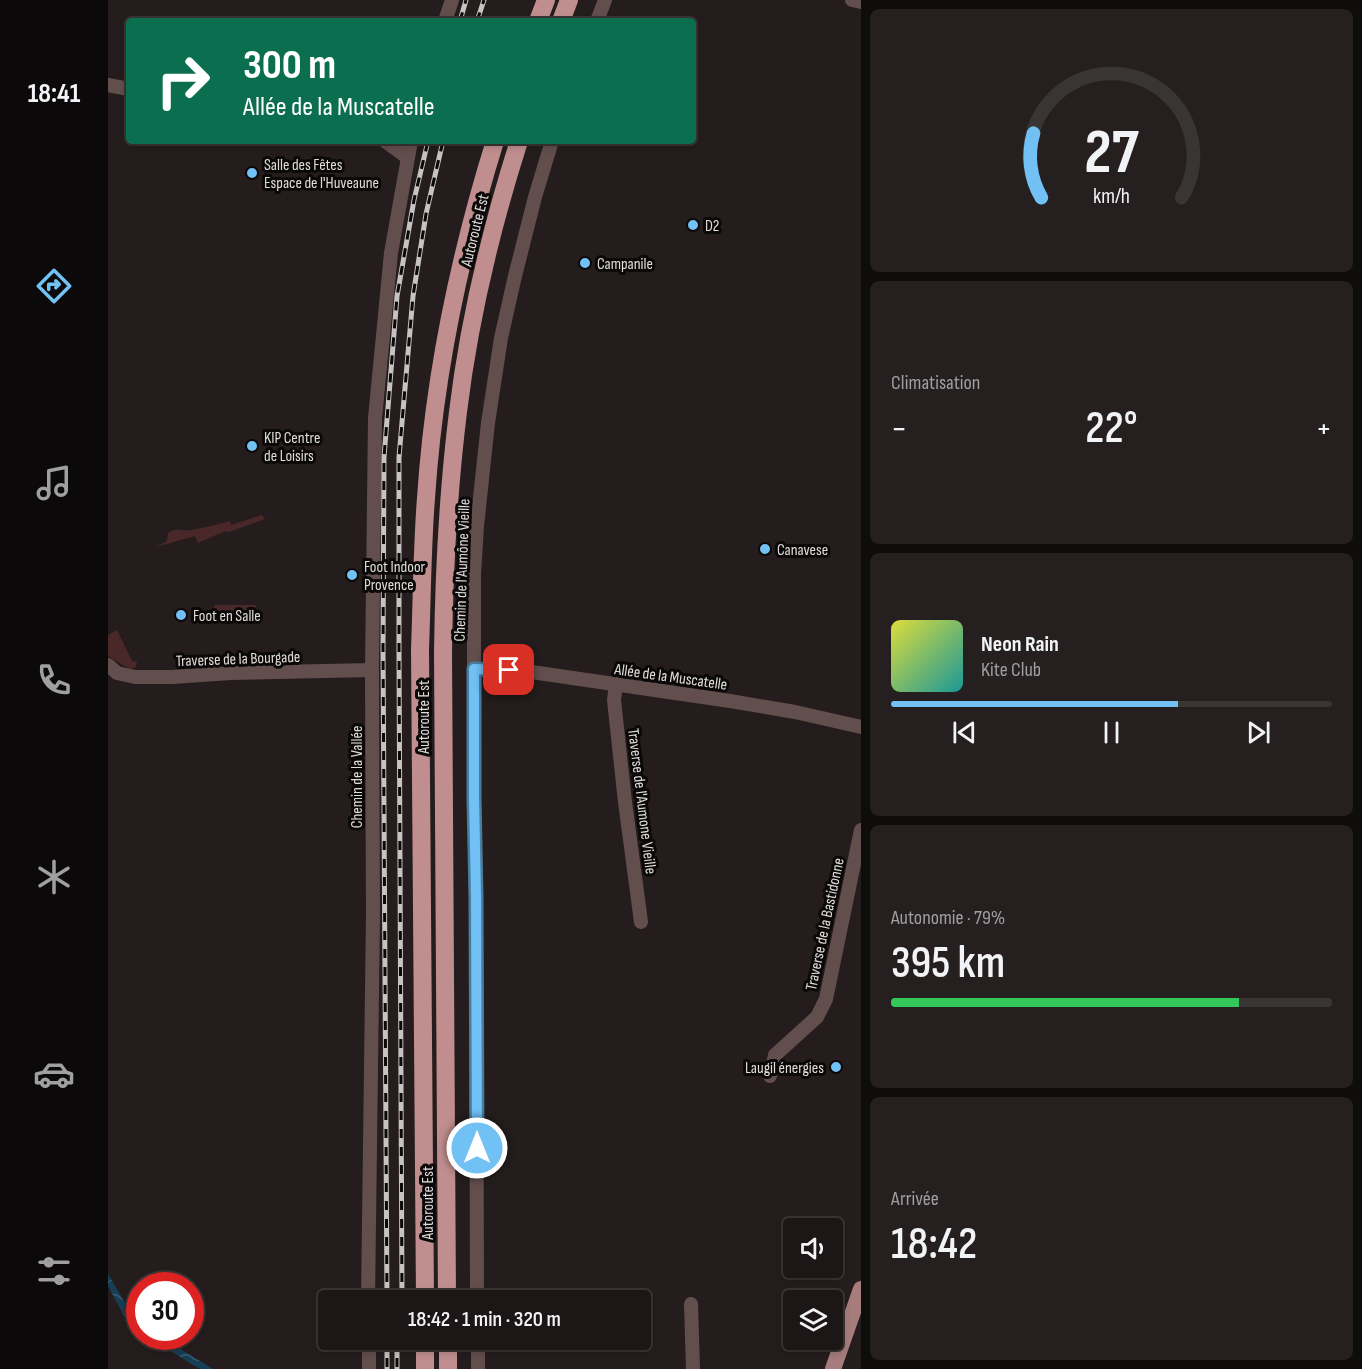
<!DOCTYPE html>
<html lang="fr">
<meta charset="utf-8">
<style>
body{margin:0;font-family:"Sofia Sans Condensed",sans-serif;background:#251f1f;color:#f1f3f6;height:100vh;display:flex;flex-direction:column;font-size:22px;white-space:nowrap}
*{box-sizing:border-box;margin:0}
p{font-size:20px;color:#a09fa1}
.icon{flex:none;width:33px;height:33px;fill:none;stroke:currentColor;stroke-width:2;stroke-linecap:round;stroke-linejoin:round}
.map{position:relative;flex:1;overflow:hidden}
.drawer{display:flex;flex-direction:column;gap:9px;padding:9px;background:#0f0c0c;width:501px}
.drawer>*{flex:none}
.banner{position:absolute;left:18px;top:18px;width:570px;height:126px;border-radius:6px;box-shadow:0 3px 9px #0003,0 0 0 2px #3a3535;background:#0b6e4f;color:#fff;overflow:hidden}
.buttons{position:absolute;left:675px;top:1218px;display:grid;gap:12px}
.buttons a{display:grid;place-items:center;width:60px;height:60px;border-radius:6px;background:#1c1616;box-shadow:0 3px 9px #0003,0 0 0 2px #3a3535;font-size:30px}
.speed{position:absolute;left:18px;top:1272px;display:flex;gap:12px;font-size:30px;font-weight:700;text-align:center}
.speed>*{display:grid;place-content:center;width:78px;height:78px;border-radius:50%;background:#1c1616;box-shadow:0 3px 9px #0003,0 0 0 2px #3a3535;line-height:1}
.speed .limit{border:9px solid #d22;background:#fff;color:#111}
.pin{position:absolute;display:grid;place-items:center;width:51px;height:51px;color:#fff;margin:-26px;border-radius:12px;box-shadow:0 3px 9px #0006}
.me{position:absolute;width:66px;margin:-33px;rotate:0deg;stroke-linejoin:round;filter:drop-shadow(0 0 4px #0008)}
.turn{display:flex;align-items:center;gap:21px;height:126px;padding:0 18px;font-size:27px}
.turn .icon{width:78px;height:78px;stroke-width:2.5}
.turn b{display:block;font-size:42px;line-height:51px}
.big{font-size:45px;font-weight:600;line-height:1.1}
.drawer .widget{flex:1;display:flex;flex-direction:column;justify-content:center;gap:9px;min-width:0;padding:0 21px;border-radius:9px;background:#251f1f}
.drawer .dial{align-items:center;gap:0}
.dial svg{height:156px;overflow:visible;fill:none;stroke:#3a3535;stroke-width:7;stroke-linecap:round;text-anchor:middle}
.dial text{fill:#f1f3f6;stroke:none}
.song{display:flex;align-items:center;gap:18px}
.cover{width:72px;height:72px;border-radius:9px;background:linear-gradient(135deg,hsl(60 70% 55%),hsl(180 70% 35%))}
.played{height:6px;border-radius:3px;background:linear-gradient(90deg,#71c1f5 65%,#3a3535 65%)}
.keys{display:flex;justify-content:space-around;direction:ltr}
.heat{display:flex;justify-content:space-between;align-items:center;font-size:33px;direction:ltr}
.charge{height:9px;border-radius:4px;background:linear-gradient(90deg,#34c759 79%,#3a3535 0)}
.trip{position:absolute;left:210px;top:1290px;width:333px;height:60px;border-radius:6px;background:#1c1616;box-shadow:0 3px 9px #0003,0 0 0 2px #3a3535;font-weight:600;line-height:60px;text-align:center}
main{display:flex;flex:1;min-height:0}
.menu{display:flex;flex-direction:column;width:108px;justify-content:space-around;align-items:center;background:#0b0909;color:#a09fa1}
.menu .icon{width:42px;height:42px}
.menu .on{color:#71c1f5}
.menu b{font-size:27px;color:#f1f3f6}
.map>svg:first-child{display:block}
.grass{fill:#4a2829}
.water{fill:url(#water-waves)}
.lines{fill:none;stroke-linecap:round;stroke-linejoin:round}
.minor{stroke:#634e4e;stroke-width:14}
.major{stroke:#a67c7c;stroke-width:16}
.highway{stroke:#c18e8f;stroke-width:18}
.rail-casing{stroke:#c8c3c3;stroke-width:5}
.rail{stroke:#0b0808;stroke-width:3;stroke-dasharray:9;stroke-linecap:butt}
.route-casing{stroke:#497d9f;stroke-width:15}
.route{stroke:#71c1f5;stroke-width:10}
.poi-dot{fill:#71c1f5;stroke:#0b0808;stroke-width:2}
.labels{text-anchor:middle;stroke-width:6;stroke-linejoin:round;paint-order:stroke}
.poi-label{font-size:16px;fill:#e1dcdc;stroke:#0b0808;text-anchor:start}
.street-label{font-size:16px;fill:#e1dcdc;stroke:#0b0808}
</style>
<main>
<nav class="menu">
<b>18:41</b>
<svg class="icon on" aria-label="directions" viewBox="0 0 24 24"><path d="M12 3l9 9-9 9-9-9zM9 14v-3h6M13 9l2 2-2 2"/></svg>
<svg class="icon" aria-label="music" viewBox="0 0 24 24"><path d="M9 18V5l10-2v13"/><circle cx="6" cy="18" r="3"/><circle cx="16" cy="16" r="3"/></svg>
<svg class="icon" aria-label="phone" viewBox="0 0 24 24"><path d="M5 4h4l2 5-3 2q2 4 5 5l2-3 5 2v4C11 20 4 13 5 4z"/></svg>
<svg class="icon" aria-label="climate" viewBox="0 0 24 24"><path d="M12 3v18M4 7l16 10M4 17L20 7"/></svg>
<svg class="icon" aria-label="car" viewBox="0 0 24 24"><path d="M5 17H2v-5l4-1 3-4h7l3 4 3 1v5h-3M9 17h6M6 11h13"/><circle cx="7" cy="17" r="2"/><circle cx="17" cy="17" r="2"/></svg>
<svg class="icon" aria-label="filters" viewBox="0 0 24 24"><path d="M4 7h16M4 17h16"/><circle cx="9" cy="7" r="2"/><circle cx="15" cy="17" r="2"/></svg>
</nav>
<div class="map">
<svg width="753" height="1369" viewBox="0 0 753 1369">
<defs>
<pattern id="water-waves" width="16" height="10" patternUnits="userSpaceOnUse" patternTransform="scale(1.5)"><rect width="16" height="10" fill="#163e57"/><path d="M0 5q4-4 8 0t8 0" fill="none" stroke="#38596f"/></pattern>
</defs>
<rect width="100%" height="100%" fill="#251d1d"/>
<g class="grass">
<path d="M 154,515 L 157,519 L 121,532 L 117,531 L 90,543 L 87,536 L 48,547 L 59,541 L 60,533 C 72,526 72,532 83,530 C 96,528 109,524 122,521 L 123,525 Z"/>
<polygon points="106,605 148,605 147,619 107,619"/>
<polygon points="9,630 23,659 26,662 28,661 29,664 27,668 22,669 0,656 0,635"/>
</g>
<g class="water">
<polygon points="0,1274 23,1313 31,1319 31,1328 16,1316 0,1286"/>
<polygon points="42,1337 53,1337 105,1369 92,1369 51,1344"/>
</g>
<g class="lines">
<g class="minor">
<polyline points="744,0 753,2"/>
<polyline points="337,21 344,0"/>
<polyline points="489,21 497,0"/>
<polyline points="0,85 21,89"/>
<polyline points="277,141 299,157"/>
<polyline points="0,665 9,673 27,677 64,677 123,673 264,670"/>
<polyline points="366,669 410,670 622,701 687,712 753,727"/>
<polyline points="508,684 506,700 517,802 533,922"/>
<polyline points="662,1076 667,1055 709,1017 718,999 753,830"/>
<polyline points="260,1300 265,914 264,670 267,418 283,253 303,141"/>
<polyline points="369,1300 368,896 366,798 366,574 369,526 380,423 393,338 407,276 427,197 444,141"/>
<polyline points="583,1304 585,1369"/>
<polyline points="261,1340 261,1369"/>
<polyline points="370,1340 370,1369"/>
</g>
<polyline class="major" points="725,1369 753,1289"/>
<g class="highway">
<polyline points="430,21 438,0"/>
<polyline points="453,21 461,0"/>
<path d="M 317,1300 L 312,649 C 314,599 314,549 318,498 C 326,377 351,257 387,141"/>
<path d="M 339,1300 L 335,653 C 336,572 340,492 350,412 C 361,320 383,229 411,141"/>
<polyline points="317,1340 317,1369"/>
<polyline points="340,1340 340,1369"/>
</g>
<g class="rail-casing">
<g id="rail">
<polyline points="352,21 358,0"/>
<polyline points="369,21 376,0"/>
<polyline points="279,1300 275,650 276,457 289,296 306,200 320,141"/>
<polyline points="294,1300 291,649 291,457 305,296 318,214 335,141"/>
<polyline points="279,1340 279,1369"/>
<polyline points="289,1340 289,1369"/>
</g>
</g>
<use href="#rail" class="rail"/>
</g>
<g class="lines">
<g class="route-casing">
<polyline id="route" points="369,1148 368,896 366,798 366,669 401,670"/>
</g>
<use href="#route" class="route"/>
</g>
<g class="poi-dot">
<circle cx="144" cy="173" r="6"/>
<circle cx="585" cy="225" r="6"/>
<circle cx="477" cy="263" r="6"/>
<circle cx="144" cy="446" r="6"/>
<circle cx="657" cy="549" r="6"/>
<circle cx="244" cy="575" r="6"/>
<circle cx="73" cy="615" r="6"/>
<circle cx="728" cy="1067" r="6"/>
</g>
<g class="labels">
<g class="poi-label">
<text x="156" y="170">Salle des Fêtes<tspan x="156" dy="18">Espace de l'Huveaune</tspan></text>
<text x="597" y="231">D2</text>
<text x="489" y="269">Campanile</text>
<text x="156" y="443">KIP Centre<tspan x="156" dy="18">de Loisirs</tspan></text>
<text x="669" y="555">Canavese</text>
<text x="256" y="572">Foot Indoor<tspan x="256" dy="18">Provence</tspan></text>
<text x="85" y="621">Foot en Salle</text>
<text x="716" y="1073" text-anchor="end">Laugil énergies</text>
</g>
<g class="street-label">
<text transform="translate(366 230) rotate(-76)" y="6">Autoroute Est</text>
<text transform="translate(353 570) rotate(-88)" y="6">Chemin de l'Aumône Vieille</text>
<text transform="translate(130 658) rotate(-2)" y="6">Traverse de la Bourgade</text>
<text transform="translate(563 676) rotate(8)" y="6">Allée de la Muscatelle</text>
<text transform="translate(315 717) rotate(-90)" y="6">Autoroute Est</text>
<text transform="translate(248 777) rotate(-90)" y="6">Chemin de la Vallée</text>
<text transform="translate(535 801) rotate(83)" y="6">Traverse de l'Aumone Vieille</text>
<text transform="translate(716 924) rotate(-78)" y="6">Traverse de la Bastidonne</text>
<text transform="translate(319 1203) rotate(-90)" y="6">Autoroute Est</text>
</g>
</g>
</svg>
<div class="buttons">
<a><svg class="icon" aria-label="sound" viewBox="0 0 24 24"><path d="M4 9h4l5-4v14l-5-4H4zM17 9q2 3 0 6"/></svg></a>
<a><svg class="icon" aria-label="layers" viewBox="0 0 24 24"><path d="M12 4l9 5-9 5-9-5zM3 14l9 5 9-5"/></svg></a>
</div>
<div class="speed"><div class="limit">30</div></div>
<div class="pin" style="left:401px;top:670px;background:#d93025"><svg class="icon" aria-label="arrive" viewBox="0 0 24 24"><path d="M6 21V4h12l-3 4 3 4H6"/></svg></div>
<svg class="me" style="left:369px;top:1148px" viewBox="-20 -20 40 40"><circle r="17" fill="#71c1f5" stroke="#fff" stroke-width="3"/><path d="M0-11L8 9 0 5-8 9z" fill="#fff"/></svg>
<div class="trip">18:42 · 1 min · 320 m</div>
<div class="banner">
<div class="turn"><svg class="icon" aria-label="right" viewBox="0 0 24 24"><path d="M7 20v-9h11M14 6l5 5-5 5"/></svg><div><b>300 m</b>Allée de la Muscatelle</div></div>
</div>
</div>
<section class="drawer">
<div class="widget dial"><svg viewBox="0 0 100 80">
<path d="M14 69A42 42 0 1 1 86 69"/>
<path d="M14 69A42 42 0 0 1 10 36" stroke="#71c1f5"/>
<text x="50" y="56" font-size="32" font-weight="700">27</text>
<text x="50" y="72" font-size="11">km/h</text>
</svg></div>
<div class="widget"><p>Climatisation</p>
<div class="heat"><a>−</a><b class="big">22°</b><a>+</a></div>
</div>
<div class="widget">
<div class="song"><i class="cover"></i><div><b>Neon Rain</b><p>Kite Club</p></div></div>
<div class="played"></div>
<div class="keys"><svg class="icon" aria-label="previous" viewBox="0 0 24 24"><path d="M18 5L8 12l10 7zM5 5v14"/></svg><svg class="icon" aria-label="pause" viewBox="0 0 24 24"><path d="M8 5v14M16 5v14"/></svg><svg class="icon" aria-label="next" viewBox="0 0 24 24"><path d="M6 5l10 7-10 7zM19 5v14"/></svg></div>
</div>
<div class="widget"><p>Autonomie · 79%</p><b class="big">395 km</b><div class="charge"></div></div>
<div class="widget"><p>Arrivée</p><b class="big">18:42</b></div>
</section>
</main>
